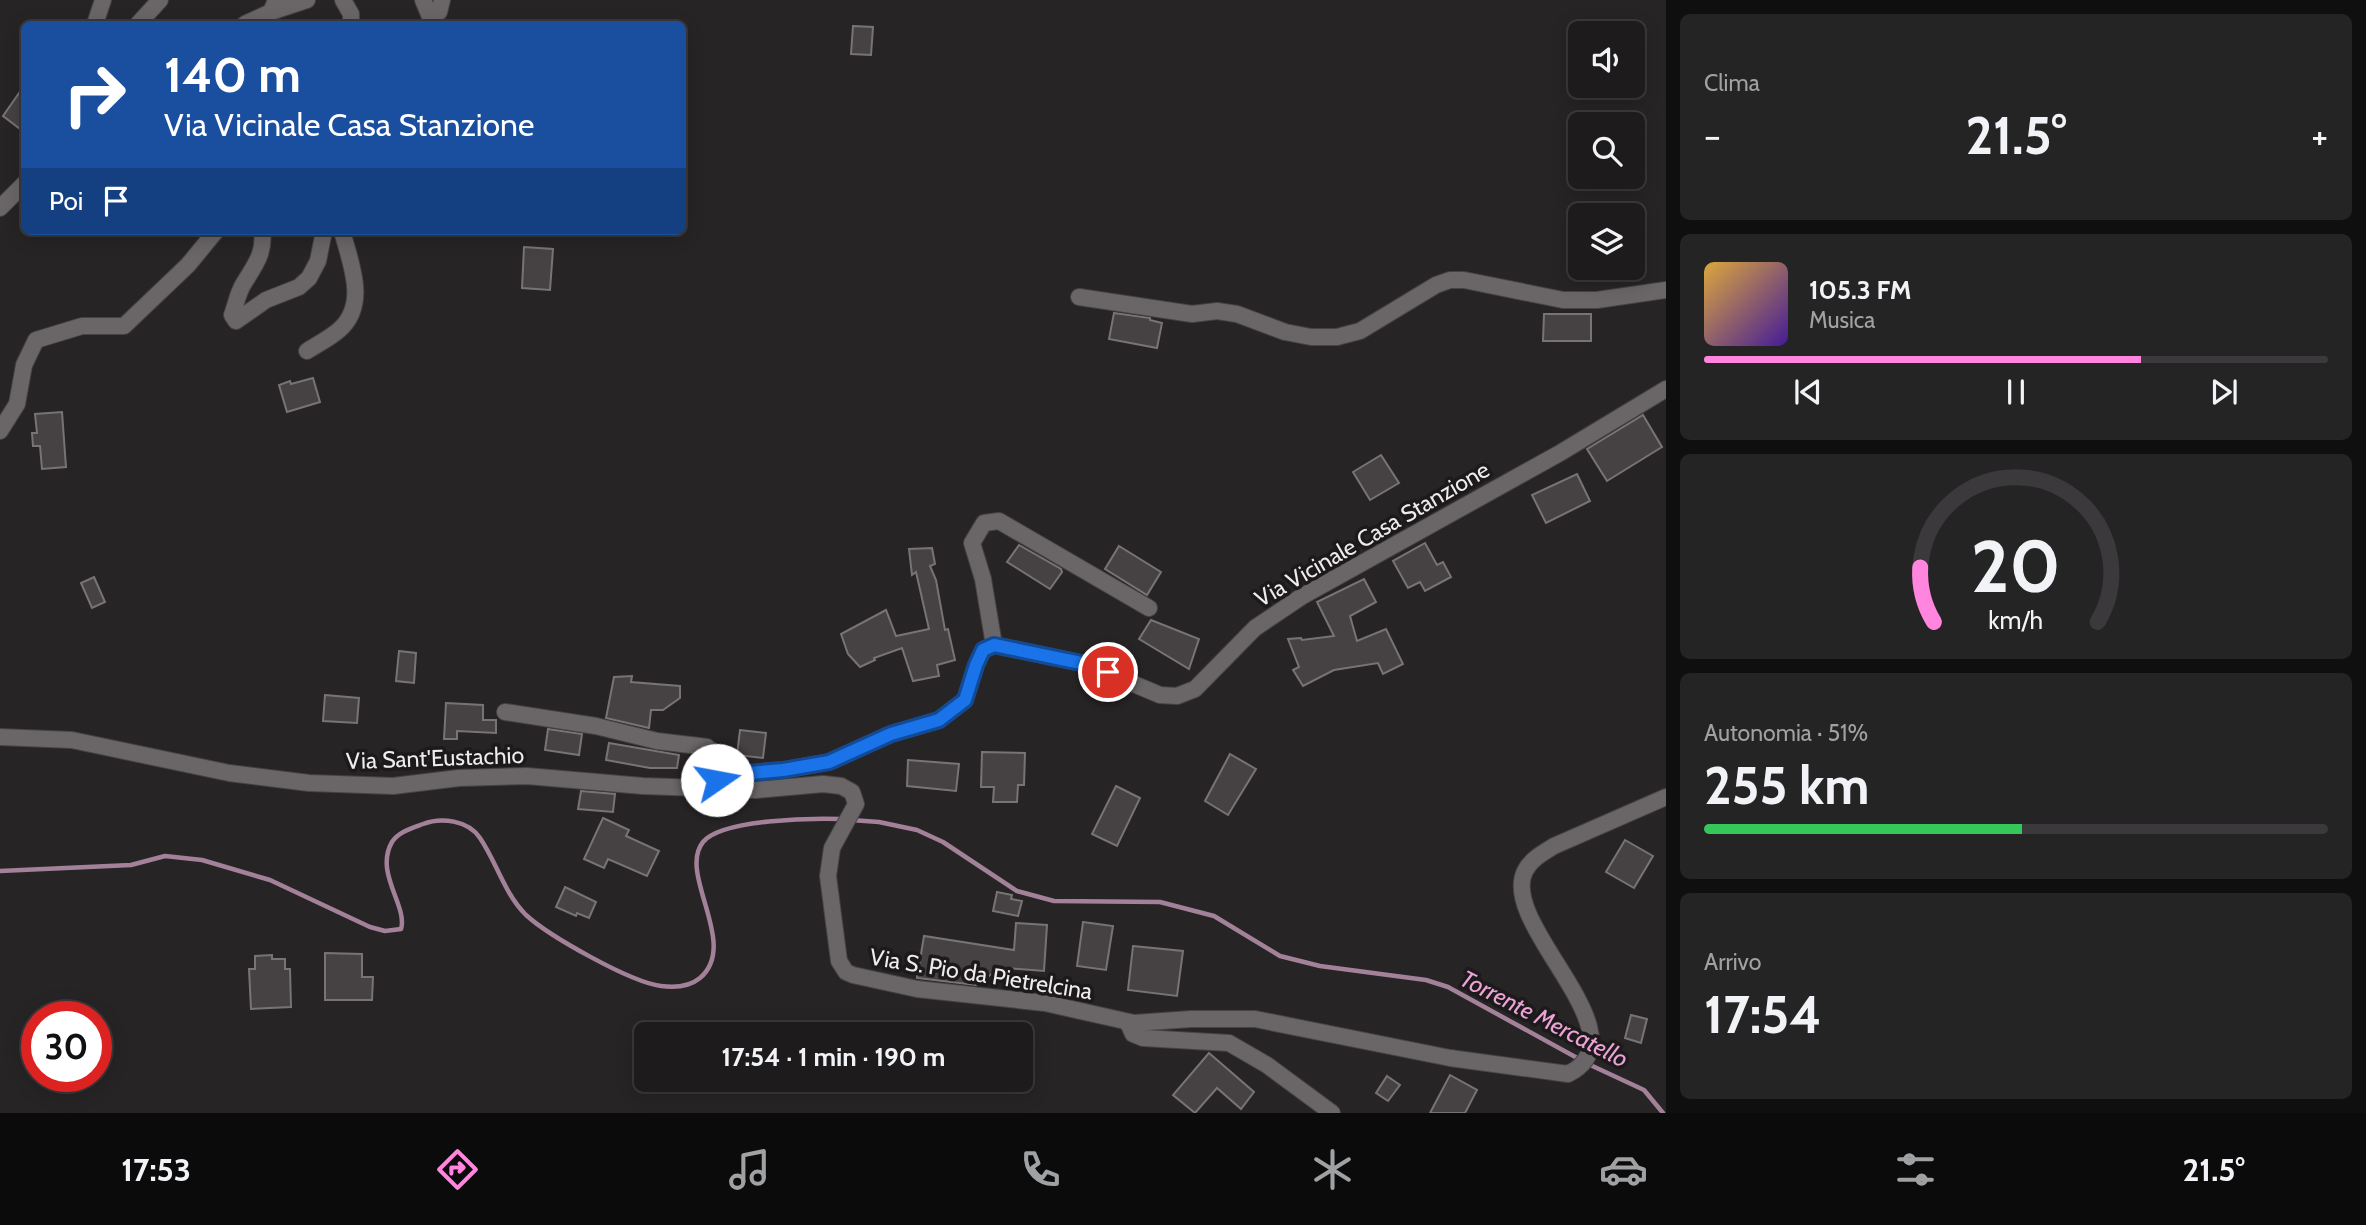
<!DOCTYPE html>
<html lang="it">
<meta charset="utf-8">
<style>
body{margin:0;font-family:Cabin,sans-serif;background:#252425;color:#f1f3f6;height:100vh;display:flex;flex-direction:column;font-size:26px;white-space:nowrap}
*{box-sizing:border-box;margin:0}
p{font-size:23px;color:#a0a1a3}
.icon{flex:none;width:38px;height:38px;fill:none;stroke:currentColor;stroke-width:2;stroke-linecap:round;stroke-linejoin:round}
.map{position:relative;flex:1;overflow:hidden}
.side{display:flex;flex-direction:column;gap:14px;padding:14px;background:#100f0f;width:700px}
.side>*{flex:none}
.guide{position:absolute;left:21px;top:21px;width:665px;height:214px;border-radius:10px;box-shadow:0 4px 18px #0003,0 0 0 2px #3b393b;background:#1a4fa0;color:#fff;overflow:hidden}
.buttons{position:absolute;left:1568px;top:21px;display:grid;gap:14px}
.buttons a{display:grid;place-items:center;width:77px;height:77px;border-radius:10px;background:#1d1b1c;box-shadow:0 4px 18px #0003,0 0 0 2px #3b393b;font-size:35px}
.speed{position:absolute;left:21px;top:1001px;display:flex;gap:14px;font-size:35px;font-weight:700;text-align:center}
.speed>*{display:grid;place-content:center;width:91px;height:91px;border-radius:50%;background:#1d1b1c;box-shadow:0 4px 18px #0003,0 0 0 2px #3b393b;line-height:1}
.speed .limit{border:10px solid #d22;background:#fff;color:#111}
.pin{position:absolute;display:grid;place-items:center;width:60px;height:60px;color:#fff;margin:-30px;border:4px solid #fff;border-radius:50%;box-shadow:0 2px 7px #0007}
.me{position:absolute;width:77px;margin:-38px;rotate:78deg;stroke-linejoin:round;filter:drop-shadow(0 0 5px #0008)}
.turn{display:flex;align-items:center;gap:24px;height:147px;padding:0 28px;font-size:32px}
.turn .icon{width:91px;height:91px;stroke-width:2.5}
.turn b{display:block;font-size:49px;line-height:60px}
.then{display:flex;align-items:center;height:66px;padding:0 28px;background:#0003;gap:14px;font-size:26px}
.big{font-size:52px;font-weight:700;line-height:1.1}
.side .widget{flex:1;display:flex;flex-direction:column;justify-content:center;gap:10px;min-width:0;padding:0 24px;border-radius:10px;background:#252425}
.side .dial{align-items:center;gap:0}
.dial svg{height:182px;overflow:visible;fill:none;stroke:#3b393b;stroke-width:7;stroke-linecap:round;text-anchor:middle}
.dial text{fill:#f1f3f6;stroke:none}
.song{display:flex;align-items:center;gap:21px}
.cover{width:84px;height:84px;border-radius:10px;background:linear-gradient(135deg,hsl(40 70% 55%),hsl(260 70% 35%))}
.played{height:7px;border-radius:4px;background:linear-gradient(90deg,#ff85de 70%,#3b393b 70%)}
.keys{display:flex;justify-content:space-around;direction:ltr}
.heat{display:flex;justify-content:space-between;align-items:center;font-size:38px;direction:ltr}
.charge{height:10px;border-radius:5px;background:linear-gradient(90deg,#34c759 51%,#3b393b 0)}
.trip{position:absolute;left:634px;top:1022px;width:399px;height:70px;border-radius:10px;background:#1d1b1c;box-shadow:0 4px 18px #0003,0 0 0 2px #3b393b;font-weight:700;line-height:70px;text-align:center}
.tabs{display:flex;height:112px;justify-content:space-around;align-items:center;background:#0c0b0b;color:#a0a1a3}
.tabs .icon{width:49px;height:49px}
.tabs .active{color:#ff85de}
.tabs b{font-size:32px;color:#f1f3f6}
main{display:flex;flex:1;min-height:0}
.map>svg:first-child{display:block}
.lines{fill:none;stroke-linecap:round;stroke-linejoin:round}
.stream{stroke:#a38299;stroke-width:4.5}
.building{fill:#464244;stroke:#777376;stroke-width:2}
.minor-casing{stroke:#454345;stroke-width:18}
.minor{stroke:#6a6668;stroke-width:16}
.route-casing{stroke:#114b97;stroke-width:18}
.route{stroke:#1a73e8;stroke-width:12}
.labels{text-anchor:middle;stroke-width:7;stroke-linejoin:round;paint-order:stroke}
.street-label{font-size:23px;fill:#eeecee;stroke:#1d1a1c}
.water-label{font-size:24px;font-style:italic;fill:#eca3d6;stroke:#1d1a1c}
</style>
<main>
<div class="map">
<svg width="1666" height="1113" viewBox="0 0 1666 1113">
<rect width="100%" height="100%" fill="#272426"/>
<g class="lines">
<g class="stream">
<polyline points="851,820 879,822 917,830 943,842 1017,891 1054,901 1160,902 1214,916 1280,956 1320,966 1426,980 1448,987 1579,1059"/>
<path d="M 0,871 L 131,865 L 165,856 L 202,860 L 270,880 L 370,927 L 385,931 L 401,929 C 408,906 374,873 392,842 C 398,832 412,828 423,824 C 441,817 468,820 480,838 C 497,863 504,893 526,915 C 549,936 630,982 661,986 C 676,988 689,987 700,978 C 740,944 677,874 703,842 C 722,819 813,818 842,819"/>
<polyline points="1586,1063 1644,1090 1663,1113"/>
</g>
</g>
<g class="building">
<polygon points="853,26 873,27 871,55 851,54"/>
<polygon points="24,86 24,132 3,116"/>
<polygon points="524,247 553,249 550,290 522,288"/>
<polygon points="1114,313 1150,318 1150,320 1162,323 1157,348 1109,339"/>
<polygon points="1544,314 1591,314 1591,341 1543,341"/>
<polygon points="313,378 320,402 287,412 279,385 290,381 291,384"/>
<polygon points="62,412 66,467 42,469 40,446 33,446 32,433 37,433 35,414"/>
<polygon points="1643,415 1662,447 1607,481 1587,449"/>
<polygon points="1381,455 1399,483 1370,500 1353,472"/>
<polygon points="1577,474 1590,501 1546,523 1532,495"/>
<polygon points="1425,543 1437,565 1443,562 1451,577 1425,591 1420,582 1408,588 1393,561"/>
<polygon points="1019,545 1061,569 1062,572 1050,589 1007,562"/>
<polygon points="1119,546 1161,572 1147,595 1105,569"/>
<polygon points="932,548 935,564 930,566 936,580 945,630 948,629 955,660 937,665 939,676 913,681 902,648 874,658 875,660 860,667 848,654 841,634 886,610 896,636 929,629 916,572 912,575 909,549"/>
<polygon points="94,577 105,602 92,608 81,583"/>
<polygon points="1364,579 1376,602 1350,616 1357,641 1386,629 1403,664 1383,674 1378,663 1334,670 1303,686 1293,670 1299,667 1288,639 1301,638 1302,640 1334,636 1317,602"/>
<polygon points="1151,620 1199,639 1189,669 1139,639"/>
<polygon points="399,651 416,653 414,683 396,681"/>
<polygon points="632,676 631,682 680,686 680,698 663,710 651,710 649,728 606,718 614,677"/>
<polygon points="325,695 359,698 357,723 323,721"/>
<polygon points="446,703 483,705 483,720 496,720 496,733 457,731 457,739 444,739"/>
<polygon points="548,729 582,734 579,755 545,750"/>
<polygon points="740,730 766,733 763,758 737,755"/>
<polygon points="609,743 679,755 677,768 650,768 606,760"/>
<polygon points="982,752 1025,753 1024,785 1018,785 1017,802 993,802 994,787 981,787"/>
<polygon points="1230,754 1256,769 1228,815 1205,801"/>
<polygon points="908,760 959,764 956,791 907,786"/>
<polygon points="1116,786 1140,798 1117,846 1092,834"/>
<polygon points="581,791 615,794 613,812 578,809"/>
<polygon points="603,818 629,830 626,836 659,851 647,876 608,859 604,868 584,859"/>
<polygon points="1625,840 1653,856 1634,888 1606,872"/>
<polygon points="565,887 596,902 589,918 577,913 576,916 556,907"/>
<polygon points="997,892 1012,895 1011,899 1022,901 1018,916 993,911"/>
<polygon points="1083,922 1113,926 1106,970 1077,966"/>
<polygon points="1016,923 1047,925 1044,971 1005,968 1005,973 996,971 976,985 917,978 924,936 1014,950"/>
<polygon points="1133,946 1183,951 1177,996 1128,990"/>
<polygon points="325,953 362,954 362,977 373,977 372,1000 325,1000"/>
<polygon points="272,955 272,959 285,959 285,969 290,969 291,1007 251,1009 249,969 255,969 255,956"/>
<polygon points="1631,1015 1647,1019 1641,1043 1625,1038"/>
<polygon points="1209,1053 1254,1092 1241,1109 1217,1088 1195,1113 1173,1095"/>
<polygon points="1450,1075 1477,1090 1465,1113 1430,1113"/>
<polygon points="1387,1076 1400,1085 1388,1101 1376,1093"/>
</g>
<g class="lines">
<g class="minor-casing">
<g id="minor">
<polyline points="343,0 351,14 351,24"/>
<polyline points="423,0 433,24"/>
<polyline points="271,12 307,0"/>
<polyline points="430,16 439,12 442,0"/>
<polyline points="95,24 103,0"/>
<polyline points="138,24 160,0"/>
<polyline points="245,24 271,12 276,0"/>
<polyline points="0,208 24,184"/>
<path d="M 262,231 C 265,253 255,265 244,283 C 238,292 236,304 232,315 L 236,321 L 266,300 L 299,287 L 309,278 L 318,261 L 324,231"/>
<polyline points="1079,297 1192,314 1217,311 1237,314 1285,332 1311,337 1337,337 1360,331 1436,285 1450,280 1464,280 1563,300 1597,300 1666,290"/>
<path d="M 307,351 C 318,344 330,338 339,330 C 369,304 350,262 342,231"/>
<polyline points="0,431 17,404 24,365 36,340 82,326 124,326 188,265 216,231"/>
<polyline points="994,645 983,579 972,543 984,523 999,521 1149,608"/>
<polyline points="505,712 596,726 657,741 707,747 738,774"/>
<path d="M 0,737 L 72,740 L 229,773 L 309,783 L 393,786 L 459,778 L 527,776 L 643,786 L 756,790 L 823,784 L 841,786 L 852,792 L 856,804 L 832,848 L 828,876 L 839,961 L 846,972 L 853,975 L 917,989 L 1045,1003 L 1134,1023 L 1191,1019 L 1255,1019 L 1450,1058 L 1568,1074 C 1646,1035 1498,925 1525,871 C 1531,859 1543,853 1554,846 L 1666,797"/>
<polyline points="707,788 717,780 738,774 783,770 829,762 891,734 939,720 965,700 976,665 983,650 994,645 1086,664 1160,695 1177,696 1195,689 1255,628 1301,597 1560,453 1666,389"/>
<polyline points="1128,1023 1133,1034 1143,1038 1229,1043 1267,1065 1332,1113"/>
</g>
</g>
<use href="#minor" class="minor"/>
</g>
<g class="lines">
<g class="route-casing">
<polyline id="route" points="717,780 738,774 783,770 829,762 891,734 939,720 965,700 976,665 983,650 994,645 1086,664 1108,672"/>
</g>
<use href="#route" class="route"/>
</g>
<g class="labels">
<g class="street-label">
<text transform="translate(1372 534) rotate(-30)" y="8">Via Vicinale Casa Stanzione</text>
<text transform="translate(435 758) rotate(-2)" y="8">Via Sant'Eustachio</text>
<text transform="translate(981 974) rotate(9)" y="8">Via S. Pio da Pietrelcina</text>
</g>
<g class="water-label">
<text transform="translate(1544 1019) rotate(27)" y="8">Torrente Mercatello</text>
</g>
</g>
</svg>
<div class="buttons">
<a><svg class="icon" aria-label="sound" viewBox="0 0 24 24"><path d="M4 9h4l5-4v14l-5-4H4zM17 9q2 3 0 6"/></svg></a>
<a><svg class="icon" aria-label="search" viewBox="0 0 24 24"><circle cx="10" cy="10" r="6"/><path d="M15 15l6 6"/></svg></a>
<a><svg class="icon" aria-label="layers" viewBox="0 0 24 24"><path d="M12 4l9 5-9 5-9-5zM3 14l9 5 9-5"/></svg></a>
</div>
<div class="speed"><div class="limit">30</div></div>
<div class="pin" style="left:1108px;top:672px;background:#d93025"><svg class="icon" aria-label="arrive" viewBox="0 0 24 24"><path d="M6 21V4h12l-3 4 3 4H6"/></svg></div>
<svg class="me" style="left:717px;top:780px" viewBox="-20 -20 40 40"><circle r="19" fill="#fff"/><path d="M0-13L10 11 0 6-10 11z" fill="#1a73e8"/></svg>
<div class="trip">17:54 · 1 min · 190 m</div>
<div class="guide">
<div class="turn"><svg class="icon" aria-label="right" viewBox="0 0 24 24"><path d="M7 20v-9h11M14 6l5 5-5 5"/></svg><div><b>140 m</b>Via Vicinale Casa Stanzione</div></div>
<div class="then">Poi<svg class="icon" aria-label="arrive" viewBox="0 0 24 24"><path d="M6 21V4h12l-3 4 3 4H6"/></svg></div>
</div>
</div>
<section class="side">
<div class="widget"><p>Clima</p>
<div class="heat"><a>−</a><b class="big">21.5°</b><a>+</a></div>
</div>
<div class="widget">
<div class="song"><i class="cover"></i><div><b>105.3 FM</b><p>Musica</p></div></div>
<div class="played"></div>
<div class="keys"><svg class="icon" aria-label="previous" viewBox="0 0 24 24"><path d="M18 5L8 12l10 7zM5 5v14"/></svg><svg class="icon" aria-label="pause" viewBox="0 0 24 24"><path d="M8 5v14M16 5v14"/></svg><svg class="icon" aria-label="next" viewBox="0 0 24 24"><path d="M6 5l10 7-10 7zM19 5v14"/></svg></div>
</div>
<div class="widget dial"><svg viewBox="0 0 100 80">
<path d="M14 69A42 42 0 1 1 86 69"/>
<path d="M14 69A42 42 0 0 1 8 45" stroke="#ff85de"/>
<text x="50" y="56" font-size="32" font-weight="700">20</text>
<text x="50" y="72" font-size="11">km/h</text>
</svg></div>
<div class="widget"><p>Autonomia · 51%</p><b class="big">255 km</b><div class="charge"></div></div>
<div class="widget"><p>Arrivo</p><b class="big">17:54</b></div>
</section>
</main>
<nav class="tabs">
<b>17:53</b>
<svg class="icon active" aria-label="directions" viewBox="0 0 24 24"><path d="M12 3l9 9-9 9-9-9zM9 14v-3h6M13 9l2 2-2 2"/></svg>
<svg class="icon" aria-label="music" viewBox="0 0 24 24"><path d="M9 18V5l10-2v13"/><circle cx="6" cy="18" r="3"/><circle cx="16" cy="16" r="3"/></svg>
<svg class="icon" aria-label="phone" viewBox="0 0 24 24"><path d="M5 4h4l2 5-3 2q2 4 5 5l2-3 5 2v4C11 20 4 13 5 4z"/></svg>
<svg class="icon" aria-label="climate" viewBox="0 0 24 24"><path d="M12 3v18M4 7l16 10M4 17L20 7"/></svg>
<svg class="icon" aria-label="car" viewBox="0 0 24 24"><path d="M5 17H2v-5l4-1 3-4h7l3 4 3 1v5h-3M9 17h6M6 11h13"/><circle cx="7" cy="17" r="2"/><circle cx="17" cy="17" r="2"/></svg>
<svg class="icon" aria-label="filters" viewBox="0 0 24 24"><path d="M4 7h16M4 17h16"/><circle cx="9" cy="7" r="2"/><circle cx="15" cy="17" r="2"/></svg>
<b>21.5°</b>
</nav>
